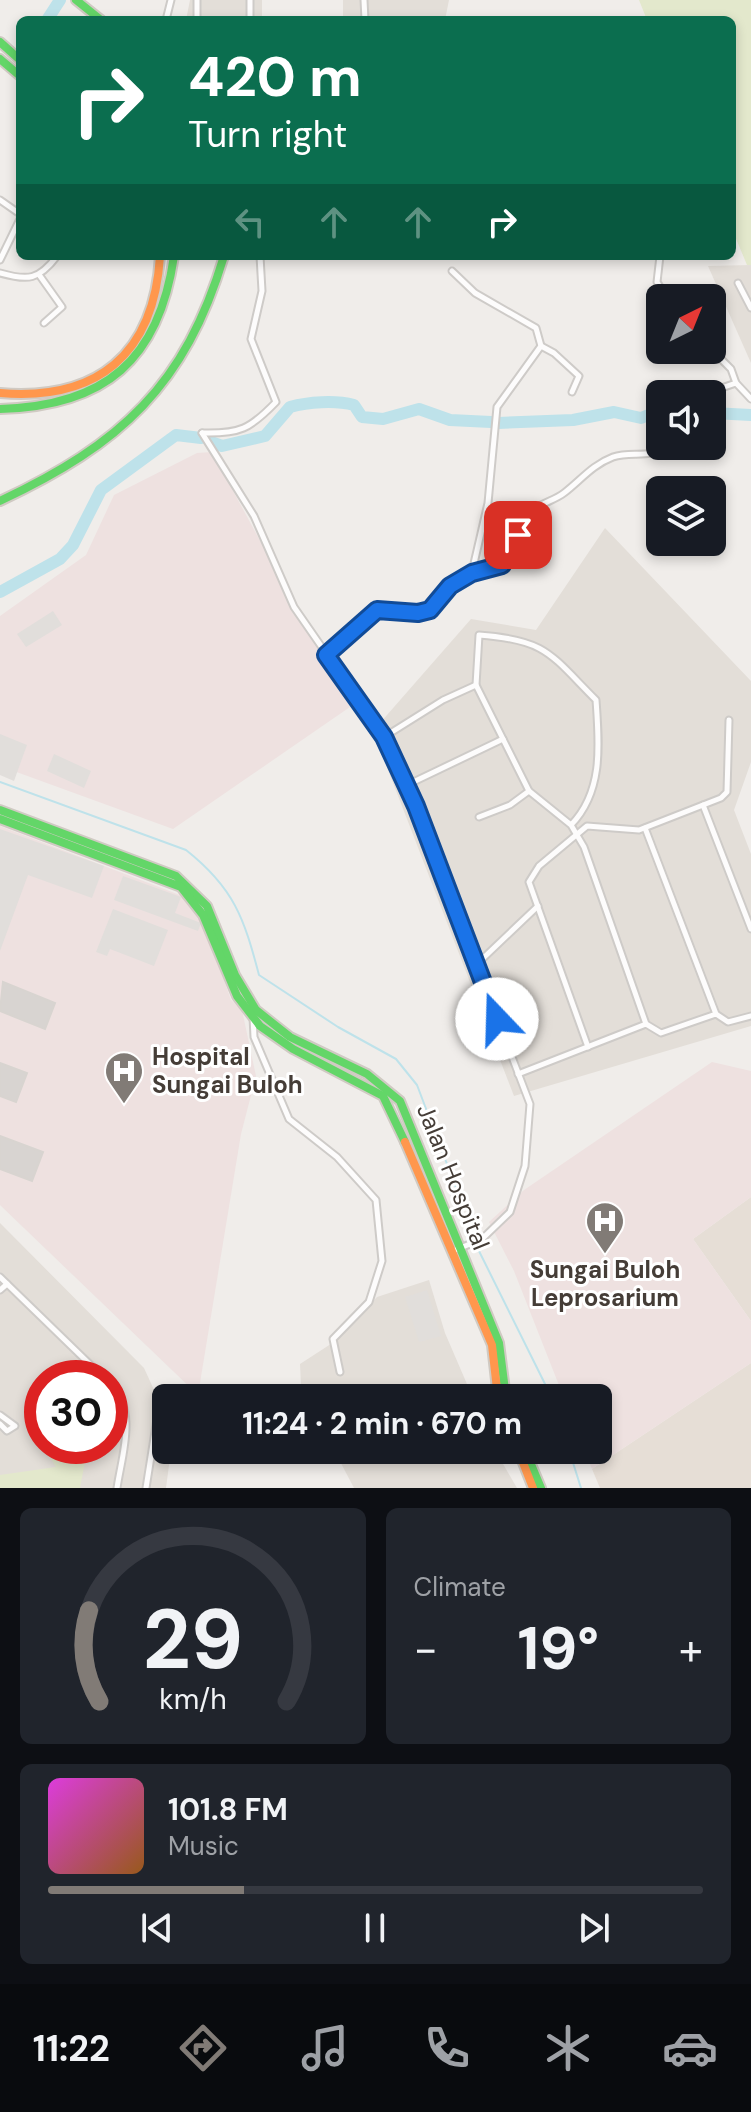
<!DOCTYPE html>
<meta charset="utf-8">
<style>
body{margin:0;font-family:"DM Sans",sans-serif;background:#20242c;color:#f1f3f6;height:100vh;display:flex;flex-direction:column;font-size:30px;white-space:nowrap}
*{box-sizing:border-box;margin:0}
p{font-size:26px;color:#9ea1a6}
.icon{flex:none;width:44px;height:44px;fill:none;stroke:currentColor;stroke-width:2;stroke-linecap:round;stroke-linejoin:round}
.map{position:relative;height:1488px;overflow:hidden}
.sheet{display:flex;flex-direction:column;gap:20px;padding:20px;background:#0d0f14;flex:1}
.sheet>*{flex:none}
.banner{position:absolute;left:16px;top:16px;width:720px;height:244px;border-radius:12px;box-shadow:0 4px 12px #0003;background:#0b6e4f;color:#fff;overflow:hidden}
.needle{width:52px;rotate:43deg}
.controls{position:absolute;left:646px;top:284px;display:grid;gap:16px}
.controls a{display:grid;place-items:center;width:80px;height:80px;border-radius:12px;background:#171b24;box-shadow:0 4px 12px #0003;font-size:40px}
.speed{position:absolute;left:24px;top:1360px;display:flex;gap:16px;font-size:40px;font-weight:700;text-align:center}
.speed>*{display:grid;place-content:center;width:104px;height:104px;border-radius:50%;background:#171b24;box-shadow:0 4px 12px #0003;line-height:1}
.speed .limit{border:12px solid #d22;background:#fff;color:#111}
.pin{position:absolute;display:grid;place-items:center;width:68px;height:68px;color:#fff;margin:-34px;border-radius:16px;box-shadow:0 4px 12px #0006}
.me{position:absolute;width:88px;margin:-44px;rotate:339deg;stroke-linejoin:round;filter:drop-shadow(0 0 6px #0008)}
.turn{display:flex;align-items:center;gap:28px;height:168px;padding:0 40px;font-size:36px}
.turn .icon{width:104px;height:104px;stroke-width:2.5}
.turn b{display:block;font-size:56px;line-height:68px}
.lanes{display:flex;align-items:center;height:76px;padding:0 40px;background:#0003;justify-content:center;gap:40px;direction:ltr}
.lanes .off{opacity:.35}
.big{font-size:60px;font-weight:700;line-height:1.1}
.sheet .card{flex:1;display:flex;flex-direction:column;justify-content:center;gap:12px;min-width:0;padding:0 28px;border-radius:12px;background:#20242c}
.sheet .dial{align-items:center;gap:0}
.dial svg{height:208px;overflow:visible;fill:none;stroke:#363941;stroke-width:7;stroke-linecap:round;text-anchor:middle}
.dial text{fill:#f1f3f6;stroke:none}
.song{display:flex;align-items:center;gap:24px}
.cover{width:96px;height:96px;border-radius:12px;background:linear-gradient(135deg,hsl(300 70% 55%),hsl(30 70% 35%))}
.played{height:8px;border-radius:4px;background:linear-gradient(90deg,#817b76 30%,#363941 30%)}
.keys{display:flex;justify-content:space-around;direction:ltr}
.heat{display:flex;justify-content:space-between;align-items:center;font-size:44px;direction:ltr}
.sheet .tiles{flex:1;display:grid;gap:20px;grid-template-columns:1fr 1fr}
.card:last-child{grid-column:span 2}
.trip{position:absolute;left:152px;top:1384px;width:460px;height:80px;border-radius:12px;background:#171b24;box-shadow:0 4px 12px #0003;font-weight:700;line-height:80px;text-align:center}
.menu{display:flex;height:128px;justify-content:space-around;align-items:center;background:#090b0e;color:#9ea1a6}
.menu .icon{width:56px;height:56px}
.menu .active{color:#817b76}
.menu b{font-size:36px;color:#f1f3f6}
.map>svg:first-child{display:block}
.residential{fill:#e3ded8;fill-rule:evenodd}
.education{fill:#e6ded6}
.medical{fill:#eee1e0}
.green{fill:#e3e8cc}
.parking{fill:#e1dedb}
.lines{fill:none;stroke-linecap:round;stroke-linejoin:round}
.stream{stroke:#bee2ea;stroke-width:2}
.river{stroke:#bee2ea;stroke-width:12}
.building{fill:#d8d4d1;stroke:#d8d4d0;stroke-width:2}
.street-casing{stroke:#cecbc8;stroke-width:9}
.fast-casing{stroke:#d0cac3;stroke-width:12}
.slow-casing{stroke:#d0cac3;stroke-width:12}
.street{stroke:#fdfcfc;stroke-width:5}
.fast{stroke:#63d668;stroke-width:8}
.slow{stroke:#ff974d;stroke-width:8}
.route-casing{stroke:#114b97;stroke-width:20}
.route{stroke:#1a73e8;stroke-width:14}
.labels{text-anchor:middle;stroke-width:6;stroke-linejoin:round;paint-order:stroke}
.poi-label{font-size:24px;font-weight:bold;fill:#453d37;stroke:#fff;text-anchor:start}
.street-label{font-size:24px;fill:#453d37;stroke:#fff}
</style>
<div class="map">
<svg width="751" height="1488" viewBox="0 0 751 1488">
<rect width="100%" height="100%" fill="#f0edea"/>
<g class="residential">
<polygon points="190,0 262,0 262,20 186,20"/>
<polygon points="343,0 449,0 445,20 343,20"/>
<polygon points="751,265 751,363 708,266"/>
<polygon points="605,528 751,681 751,762 734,810 751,854 751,1026 514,1096 373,731 471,619 536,630"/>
<path d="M 0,1223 L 144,1368 L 166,1416 L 166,1450 L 171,1450 L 166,1488 L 0,1488 ZM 42,1378 L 110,1378 L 110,1446 L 42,1446 Z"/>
<polygon points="429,1280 445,1333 473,1398 306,1398 301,1385 300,1364 337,1340 377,1297"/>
<polygon points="334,1450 495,1450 517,1488 354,1488"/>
</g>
<g class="education">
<polygon points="751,1197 751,1321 693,1239"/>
<polygon points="751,1363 751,1488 600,1488 592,1469"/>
</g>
<g class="medical">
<polygon points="212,452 350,707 173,829 0,766 0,616 86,555 114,495 197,453"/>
<polygon points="0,826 185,897 202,917 231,1000 242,1010 256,1076 241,1134 198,1395 0,1205"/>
<polygon points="712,1062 751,1071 751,1197 693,1239 751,1321 751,1363 592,1469 584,1450 598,1450 598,1398 564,1398 514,1271 489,1222 524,1190"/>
</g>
<g class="green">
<polygon points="639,0 751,0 751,265 747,265 732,229 732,20 647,20"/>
<polygon points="43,1446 88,1446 80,1488 0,1488 0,1475 56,1467"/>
</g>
<g class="parking">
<polygon points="53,611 62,625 26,647 17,634"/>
<polygon points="0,734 27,745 14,781 0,775"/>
<polygon points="54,754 91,771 84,788 47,771"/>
<polygon points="0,829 104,866 92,898 28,875 0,951"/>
<polygon points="123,876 181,897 175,913 201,923 198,931 114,900"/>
<polygon points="113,909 168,930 154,966 110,949 107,956 96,952"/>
<polygon points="427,1290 441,1336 419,1342 405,1297"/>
</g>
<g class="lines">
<g class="stream">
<path d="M 0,782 L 186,850 C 234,888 244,918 259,975 L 338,1027 L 396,1059 L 417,1085 L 458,1193 L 458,1210 L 473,1240"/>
<polyline points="476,1245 552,1398"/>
<polyline points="569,1450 581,1488"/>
</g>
<g class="river">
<polyline points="47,20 60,0"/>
<polyline points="712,413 751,415"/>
<polyline points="498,423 573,420 614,412 641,418 656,412 660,404"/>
<path d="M 211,442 L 222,446 L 265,436 L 290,407 C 308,402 335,400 354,405 L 362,417 L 383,419 L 419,409 L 450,420 L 491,422"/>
<polyline points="0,592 60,559 73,545 101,490 176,435 201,438"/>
</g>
</g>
<g class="building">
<polygon points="3,982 55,1003 45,1029 0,1011"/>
<polygon points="0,1063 27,1073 16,1102 0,1096"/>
<polygon points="0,1136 43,1152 32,1181 0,1169"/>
</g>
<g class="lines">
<g class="street-casing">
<g id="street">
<polyline points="197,0 197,20"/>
<polyline points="250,0 250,20"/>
<polyline points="364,0 365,20"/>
<polyline points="166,20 171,0"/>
<polyline points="0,200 20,214"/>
<polyline points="660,256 657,282 667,298"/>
<polyline points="0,260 20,219"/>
<polyline points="452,271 475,293 536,328 541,346 497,407 488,503 472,572"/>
<path d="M 0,273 C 28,281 39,280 57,256"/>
<polyline points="40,276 62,307 44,323"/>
<polyline points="738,283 751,308"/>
<polyline points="541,346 554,353 579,376 572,392"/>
<polyline points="712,350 731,369 736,383"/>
<polyline points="704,394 736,383 751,399"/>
<polyline points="202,433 254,516 294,607 384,737 416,806 530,1104 525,1166 510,1212 482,1239 453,1251"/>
<path d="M 202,433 C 240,434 250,429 276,402 L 251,339 L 262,291 L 260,256"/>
<path d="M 326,655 L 377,610 L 418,613 L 430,610 L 450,586 L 472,573 L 502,565 C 511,550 517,530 528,516 C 538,503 552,502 564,493 C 581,480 592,465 613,457 C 632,450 649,460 666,446"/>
<polyline points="384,737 443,700 476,685"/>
<polyline points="407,785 503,739"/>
<polyline points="703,805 751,929"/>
<polyline points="479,817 510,805 529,791"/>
<path d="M 571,825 C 604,791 599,743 596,700 C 550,654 547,640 479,635 L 476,685 L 529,791 L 571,825 L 584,847 L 646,1024"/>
<polyline points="645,828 716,1014"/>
<polyline points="476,965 538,906"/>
<polyline points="253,1017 254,1037 289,1119 337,1157 376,1200 382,1261 369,1302 333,1339 340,1372"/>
<polyline points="588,1047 529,882 539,866 587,826 639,830 721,798 727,792 729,720"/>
<polyline points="518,1074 646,1024 661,1033 716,1014 728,1022 751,1016"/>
<polyline points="0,1277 104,1378"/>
<polyline points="0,1290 7,1284"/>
<path d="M 110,1384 C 138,1411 122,1454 117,1488"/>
<polyline points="0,1415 15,1426 7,1431 0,1424"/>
<polyline points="146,1488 157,1419"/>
</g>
</g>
<g class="fast-casing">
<g id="fast">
<polyline points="76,0 101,20"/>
<polyline points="0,42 20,60"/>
<polyline points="0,59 20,76"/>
<path d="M 0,409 C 105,406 159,360 174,256"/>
<path d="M 0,501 C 121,444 185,386 224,256"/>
<polyline points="0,810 176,876 207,906 235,975 256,1010 290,1037 367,1074 400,1101 499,1343 506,1398"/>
<polyline points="0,819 181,887 203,915 237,996 260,1026 293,1049 383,1096 405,1142"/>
<polyline points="525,1450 541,1488"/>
</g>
</g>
<g class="slow-casing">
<g id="slow">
<path d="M 0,393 C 97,401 154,355 160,256"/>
<polyline points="405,1142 492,1345 498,1398"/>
<polyline points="518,1450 533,1488"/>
</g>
</g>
<use href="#street" class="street"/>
<use href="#fast" class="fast"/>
<use href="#slow" class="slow"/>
</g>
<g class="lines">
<g class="route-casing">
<polyline id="route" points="497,1019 416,806 384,737 326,655 377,610 418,613 430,610 450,586 472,573 502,565 518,535"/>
</g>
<use href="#route" class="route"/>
</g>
<defs>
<g id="hospital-pin" transform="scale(2)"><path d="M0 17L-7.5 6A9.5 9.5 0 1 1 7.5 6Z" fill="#817b76" stroke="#fff"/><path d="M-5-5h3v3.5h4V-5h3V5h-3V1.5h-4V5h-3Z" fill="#fff"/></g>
</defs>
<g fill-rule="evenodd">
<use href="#hospital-pin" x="124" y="1071"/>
<use href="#hospital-pin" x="605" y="1221"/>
</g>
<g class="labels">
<g class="poi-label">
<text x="152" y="1065">Hospital<tspan x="152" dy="28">Sungai Buloh</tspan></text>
<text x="605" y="1278" text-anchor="middle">Sungai Buloh<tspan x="605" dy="28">Leprosarium</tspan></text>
</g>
<g class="street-label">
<text transform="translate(453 1177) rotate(68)" y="8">Jalan Hospital</text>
</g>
</g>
</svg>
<div class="controls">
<a><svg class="needle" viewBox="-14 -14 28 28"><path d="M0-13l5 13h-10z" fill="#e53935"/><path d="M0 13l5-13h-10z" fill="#9ea1a6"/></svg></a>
<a><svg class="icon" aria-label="sound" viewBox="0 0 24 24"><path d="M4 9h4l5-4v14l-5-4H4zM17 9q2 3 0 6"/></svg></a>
<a><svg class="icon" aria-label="layers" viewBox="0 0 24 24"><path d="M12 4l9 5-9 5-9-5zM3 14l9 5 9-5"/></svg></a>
</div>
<div class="speed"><div class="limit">30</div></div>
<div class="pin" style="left:518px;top:535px;background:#d93025"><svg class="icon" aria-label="arrive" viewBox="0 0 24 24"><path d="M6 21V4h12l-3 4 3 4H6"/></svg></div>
<svg class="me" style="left:497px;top:1019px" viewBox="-20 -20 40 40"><circle r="19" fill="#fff"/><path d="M0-13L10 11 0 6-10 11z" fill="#1a73e8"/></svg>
<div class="trip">11:24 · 2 min · 670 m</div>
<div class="banner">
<div class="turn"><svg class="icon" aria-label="right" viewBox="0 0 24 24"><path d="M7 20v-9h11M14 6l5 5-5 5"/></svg><div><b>420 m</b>Turn right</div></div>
<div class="lanes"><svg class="icon off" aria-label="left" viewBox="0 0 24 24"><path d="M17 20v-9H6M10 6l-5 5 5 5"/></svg><svg class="icon off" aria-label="ahead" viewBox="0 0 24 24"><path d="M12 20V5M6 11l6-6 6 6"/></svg><svg class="icon off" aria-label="ahead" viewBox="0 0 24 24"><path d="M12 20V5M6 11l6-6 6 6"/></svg><svg class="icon" aria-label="right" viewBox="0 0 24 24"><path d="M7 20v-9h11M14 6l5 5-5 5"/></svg></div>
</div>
</div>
<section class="sheet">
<div class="tiles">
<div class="card dial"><svg viewBox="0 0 100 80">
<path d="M14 69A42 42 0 1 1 86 69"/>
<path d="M14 69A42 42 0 0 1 10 34" stroke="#817b76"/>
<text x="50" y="56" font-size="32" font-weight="700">29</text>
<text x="50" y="72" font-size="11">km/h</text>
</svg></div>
<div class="card"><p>Climate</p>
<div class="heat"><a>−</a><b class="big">19°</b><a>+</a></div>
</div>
<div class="card">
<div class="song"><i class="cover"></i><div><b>101.8 FM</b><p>Music</p></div></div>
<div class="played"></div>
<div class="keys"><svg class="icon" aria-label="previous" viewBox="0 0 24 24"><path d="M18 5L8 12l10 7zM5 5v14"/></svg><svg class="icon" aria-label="pause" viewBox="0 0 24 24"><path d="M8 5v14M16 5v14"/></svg><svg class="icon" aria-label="next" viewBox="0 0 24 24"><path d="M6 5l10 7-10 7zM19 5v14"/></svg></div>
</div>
</div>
</section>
<nav class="menu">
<b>11:22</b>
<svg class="icon active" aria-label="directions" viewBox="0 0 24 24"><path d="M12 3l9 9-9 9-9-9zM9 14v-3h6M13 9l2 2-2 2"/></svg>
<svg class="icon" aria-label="music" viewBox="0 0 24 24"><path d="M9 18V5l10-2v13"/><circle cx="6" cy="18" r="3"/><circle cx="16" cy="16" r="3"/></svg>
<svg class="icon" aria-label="phone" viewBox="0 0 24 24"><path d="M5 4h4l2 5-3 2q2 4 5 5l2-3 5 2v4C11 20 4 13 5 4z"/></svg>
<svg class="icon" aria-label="climate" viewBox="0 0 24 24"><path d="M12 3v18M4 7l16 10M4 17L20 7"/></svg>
<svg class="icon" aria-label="car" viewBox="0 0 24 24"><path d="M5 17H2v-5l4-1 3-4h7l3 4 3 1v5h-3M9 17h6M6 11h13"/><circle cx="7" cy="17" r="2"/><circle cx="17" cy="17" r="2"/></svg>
</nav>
